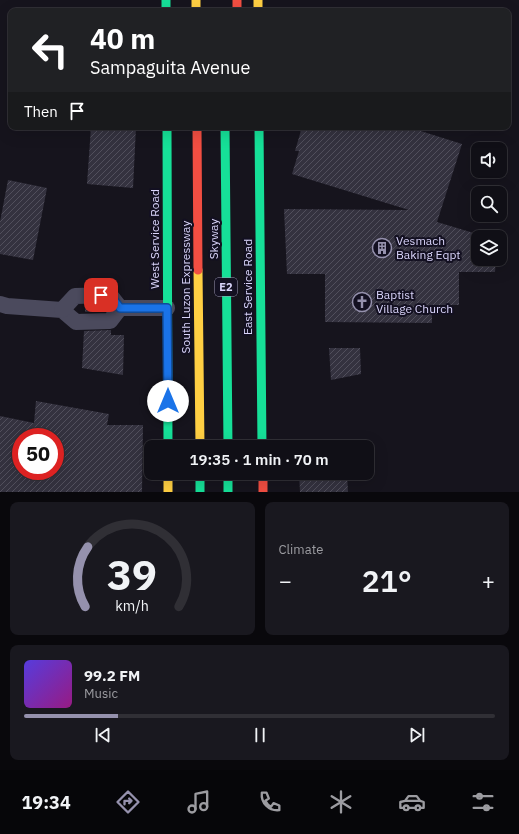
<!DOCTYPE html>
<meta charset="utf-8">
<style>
body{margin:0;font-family:"IBM Plex Sans",sans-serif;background:#19181f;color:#f1f3f6;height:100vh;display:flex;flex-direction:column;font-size:15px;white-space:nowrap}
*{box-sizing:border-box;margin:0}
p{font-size:13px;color:#9c9ca1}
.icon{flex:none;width:22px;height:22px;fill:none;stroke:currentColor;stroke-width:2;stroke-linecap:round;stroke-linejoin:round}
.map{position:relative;height:492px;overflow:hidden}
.panel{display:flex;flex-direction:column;gap:10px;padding:10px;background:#09080c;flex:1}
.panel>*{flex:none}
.banner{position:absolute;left:8px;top:8px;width:503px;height:122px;border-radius:8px;box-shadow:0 4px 16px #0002,0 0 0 1px #302f35;background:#202124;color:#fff;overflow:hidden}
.tools{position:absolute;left:471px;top:142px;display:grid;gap:8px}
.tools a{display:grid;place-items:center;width:36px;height:36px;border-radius:8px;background:#100f16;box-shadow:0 4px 16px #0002,0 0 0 1px #302f35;font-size:20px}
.speed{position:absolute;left:12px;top:428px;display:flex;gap:8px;font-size:20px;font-weight:700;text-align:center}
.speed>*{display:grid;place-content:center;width:52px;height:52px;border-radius:50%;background:#100f16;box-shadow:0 4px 16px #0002,0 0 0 1px #302f35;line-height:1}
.speed .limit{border:6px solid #d22;background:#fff;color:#111}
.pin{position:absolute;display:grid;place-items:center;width:34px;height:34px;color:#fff;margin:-17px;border-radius:8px;box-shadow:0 2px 6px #0006}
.me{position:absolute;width:44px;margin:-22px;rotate:0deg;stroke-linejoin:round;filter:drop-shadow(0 0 3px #0008)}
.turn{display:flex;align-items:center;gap:14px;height:84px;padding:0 16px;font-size:18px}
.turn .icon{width:52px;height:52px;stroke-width:2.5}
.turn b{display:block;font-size:28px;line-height:34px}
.then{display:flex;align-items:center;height:38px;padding:0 16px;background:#0003;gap:8px;font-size:15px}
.big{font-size:30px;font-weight:600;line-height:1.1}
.panel .card{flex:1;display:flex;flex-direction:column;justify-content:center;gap:6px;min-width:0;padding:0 14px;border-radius:8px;background:#19181f}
.panel .dial{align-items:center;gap:0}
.dial svg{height:104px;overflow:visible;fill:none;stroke:#302f35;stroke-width:7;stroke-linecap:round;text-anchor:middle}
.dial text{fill:#f1f3f6;stroke:none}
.song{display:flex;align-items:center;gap:12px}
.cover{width:48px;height:48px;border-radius:6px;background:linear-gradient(135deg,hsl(250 70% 55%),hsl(310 70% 35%))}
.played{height:4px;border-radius:2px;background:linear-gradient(90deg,#9591ad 20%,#302f35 20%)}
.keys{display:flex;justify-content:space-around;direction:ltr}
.heat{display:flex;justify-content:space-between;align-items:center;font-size:22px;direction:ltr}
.panel .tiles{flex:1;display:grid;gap:10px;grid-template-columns:1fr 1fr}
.card:last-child{grid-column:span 2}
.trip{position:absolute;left:144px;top:440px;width:230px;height:40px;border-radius:8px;background:#100f16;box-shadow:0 4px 16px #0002,0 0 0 1px #302f35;font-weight:600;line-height:40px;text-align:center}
.menu{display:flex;height:64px;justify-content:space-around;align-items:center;background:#060609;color:#9c9ca1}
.menu .icon{width:28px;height:28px}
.menu .active{color:#9591ad}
.menu b{font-size:18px;color:#f1f3f6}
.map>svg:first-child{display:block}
.building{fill:url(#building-hatch);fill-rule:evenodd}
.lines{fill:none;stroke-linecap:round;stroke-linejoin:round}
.street{stroke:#4b4a5d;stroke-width:16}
.fast{stroke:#16e098;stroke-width:9}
.slow{stroke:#ffcf43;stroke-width:9}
.jam{stroke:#f24e42;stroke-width:9}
.route-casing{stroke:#114b97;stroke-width:10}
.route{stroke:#1a73e8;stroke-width:7}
.labels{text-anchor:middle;stroke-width:4;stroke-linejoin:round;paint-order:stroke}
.shield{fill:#131021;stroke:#9e99b9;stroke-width:1}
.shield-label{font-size:11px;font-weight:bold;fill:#d9d4fa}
.street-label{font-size:12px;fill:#d9d4fa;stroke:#131021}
.poi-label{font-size:12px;fill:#d9d4fa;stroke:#131021;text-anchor:start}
</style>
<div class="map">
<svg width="519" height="492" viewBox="0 0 519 492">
<defs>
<pattern id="building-hatch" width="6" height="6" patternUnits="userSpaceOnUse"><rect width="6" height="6" fill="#34323f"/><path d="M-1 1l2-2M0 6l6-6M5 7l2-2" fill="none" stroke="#514f5c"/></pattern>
</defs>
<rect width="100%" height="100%" fill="#16141d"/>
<g class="building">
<polygon points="91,127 136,127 133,188 87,184"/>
<polygon points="302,127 408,127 462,144 437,222 487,237 478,237 478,259 496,259 495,272 459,272 459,305 432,305 432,323 325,322 325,274 287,274 284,209 409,210 292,174 299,151 295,151"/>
<polygon points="8,180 47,188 33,260 0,254 0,222"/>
<polygon points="85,305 105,305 108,308 105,312 85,312"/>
<polygon points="111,330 111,335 124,335 123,375 82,368 84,331"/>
<polygon points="329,348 360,348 361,374 331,380"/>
<path d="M 36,401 L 109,414 L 107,425 L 143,425 L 142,492 L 0,492 L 0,416 L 34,423 ZM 21,437 L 55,437 L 55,471 L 21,471 Z"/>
<polygon points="346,444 346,447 298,447 298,445"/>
<polygon points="299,473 347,473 348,492 300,492"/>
</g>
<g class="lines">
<g class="street">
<polyline points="0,304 7,306 62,310 76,322 110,321 120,308"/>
<polyline points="120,308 167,308"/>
<polyline points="62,310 75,296 110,295 120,308"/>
</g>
<g class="fast">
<polyline points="166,0 166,11"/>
<polyline points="167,127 168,447"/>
<polyline points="225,127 228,447"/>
<polyline points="259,127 262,447"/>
<polyline points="200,473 200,492"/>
<polyline points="228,473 228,492"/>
</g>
<g class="slow">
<polyline points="196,0 196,11"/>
<polyline points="258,0 258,11"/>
<polyline points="198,270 200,447"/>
<polyline points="168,473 168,492"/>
</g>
<g class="jam">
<polyline points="237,0 237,11"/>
<polyline points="197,127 198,270"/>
<polyline points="263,473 263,492"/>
</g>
</g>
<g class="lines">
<g class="route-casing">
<polyline id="route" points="101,295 110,295 120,308 167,308 168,401"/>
</g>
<use href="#route" class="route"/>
</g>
<defs>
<g id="building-ring" transform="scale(1)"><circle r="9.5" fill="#131021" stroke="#9591ad" stroke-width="1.5"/><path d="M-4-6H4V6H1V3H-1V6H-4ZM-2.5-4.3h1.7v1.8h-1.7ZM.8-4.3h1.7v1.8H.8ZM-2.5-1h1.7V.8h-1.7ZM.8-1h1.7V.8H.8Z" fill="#9591ad"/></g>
<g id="church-ring" transform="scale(1)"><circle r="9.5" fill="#131021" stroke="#9591ad" stroke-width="1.5"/><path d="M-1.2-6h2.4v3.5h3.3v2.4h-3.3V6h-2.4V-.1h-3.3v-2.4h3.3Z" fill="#9591ad"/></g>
</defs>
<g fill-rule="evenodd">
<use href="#building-ring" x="382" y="248"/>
<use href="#church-ring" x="362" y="302"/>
</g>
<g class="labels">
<rect class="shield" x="215" y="278" width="22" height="18" rx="3"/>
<g class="shield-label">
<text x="226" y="291">E2</text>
</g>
<g class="street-label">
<text transform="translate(155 239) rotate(-90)" y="4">West Service Road</text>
<text transform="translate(214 239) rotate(-90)" y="4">Skyway</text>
<text transform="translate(186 287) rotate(-90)" y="4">South Luzon Expressway</text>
<text transform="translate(248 287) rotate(-90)" y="4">East Service Road</text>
</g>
<g class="poi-label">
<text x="396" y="245">Vesmach<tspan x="396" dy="14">Baking Eqpt</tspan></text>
<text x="376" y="299">Baptist<tspan x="376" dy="14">Village Church</tspan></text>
</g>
</g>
</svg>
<div class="tools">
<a><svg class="icon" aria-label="sound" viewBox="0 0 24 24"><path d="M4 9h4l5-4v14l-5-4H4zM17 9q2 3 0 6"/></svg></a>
<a><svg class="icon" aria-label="search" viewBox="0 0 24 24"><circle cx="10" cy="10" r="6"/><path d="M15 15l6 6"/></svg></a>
<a><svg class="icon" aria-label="layers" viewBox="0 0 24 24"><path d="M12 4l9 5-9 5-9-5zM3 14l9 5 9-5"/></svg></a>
</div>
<div class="speed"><div class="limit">50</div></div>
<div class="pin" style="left:101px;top:295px;background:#d93025"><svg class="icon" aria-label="arrive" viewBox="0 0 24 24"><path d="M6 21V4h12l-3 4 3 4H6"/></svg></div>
<svg class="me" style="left:168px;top:401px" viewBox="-20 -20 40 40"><circle r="19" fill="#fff"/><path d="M0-13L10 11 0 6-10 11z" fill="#1a73e8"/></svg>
<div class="trip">19:35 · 1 min · 70 m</div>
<div class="banner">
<div class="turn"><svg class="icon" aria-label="left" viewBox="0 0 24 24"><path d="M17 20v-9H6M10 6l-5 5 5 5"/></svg><div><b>40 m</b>Sampaguita Avenue</div></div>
<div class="then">Then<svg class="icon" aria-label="arrive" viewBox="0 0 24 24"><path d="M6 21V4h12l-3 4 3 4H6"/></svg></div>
</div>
</div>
<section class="panel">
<div class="tiles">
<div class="card dial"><svg viewBox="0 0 100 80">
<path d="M14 69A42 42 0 1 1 86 69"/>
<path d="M14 69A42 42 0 0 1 16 23" stroke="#9591ad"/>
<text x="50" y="56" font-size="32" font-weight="700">39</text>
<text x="50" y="72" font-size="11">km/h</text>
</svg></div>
<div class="card"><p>Climate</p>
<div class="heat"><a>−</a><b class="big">21°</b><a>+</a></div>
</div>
<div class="card">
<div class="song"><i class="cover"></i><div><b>99.2 FM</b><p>Music</p></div></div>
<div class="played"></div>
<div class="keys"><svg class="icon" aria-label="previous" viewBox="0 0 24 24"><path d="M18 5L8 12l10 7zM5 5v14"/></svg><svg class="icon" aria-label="pause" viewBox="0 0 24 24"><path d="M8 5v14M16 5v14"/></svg><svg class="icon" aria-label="next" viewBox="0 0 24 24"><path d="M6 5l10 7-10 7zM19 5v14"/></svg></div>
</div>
</div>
</section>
<nav class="menu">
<b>19:34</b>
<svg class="icon active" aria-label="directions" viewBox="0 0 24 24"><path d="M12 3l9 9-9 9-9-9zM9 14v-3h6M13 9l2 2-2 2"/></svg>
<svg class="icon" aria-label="music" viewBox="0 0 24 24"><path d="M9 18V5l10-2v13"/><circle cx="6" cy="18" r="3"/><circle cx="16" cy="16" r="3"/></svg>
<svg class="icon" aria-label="phone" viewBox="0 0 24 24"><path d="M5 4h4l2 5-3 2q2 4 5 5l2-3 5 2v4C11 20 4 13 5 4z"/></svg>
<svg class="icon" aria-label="climate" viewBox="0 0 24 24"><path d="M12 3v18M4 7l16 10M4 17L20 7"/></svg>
<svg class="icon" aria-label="car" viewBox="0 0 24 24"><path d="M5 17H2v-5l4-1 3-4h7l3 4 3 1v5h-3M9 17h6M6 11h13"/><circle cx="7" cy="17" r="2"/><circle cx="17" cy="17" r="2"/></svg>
<svg class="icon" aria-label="filters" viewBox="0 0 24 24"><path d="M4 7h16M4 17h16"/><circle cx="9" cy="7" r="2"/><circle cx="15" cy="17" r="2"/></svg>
</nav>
